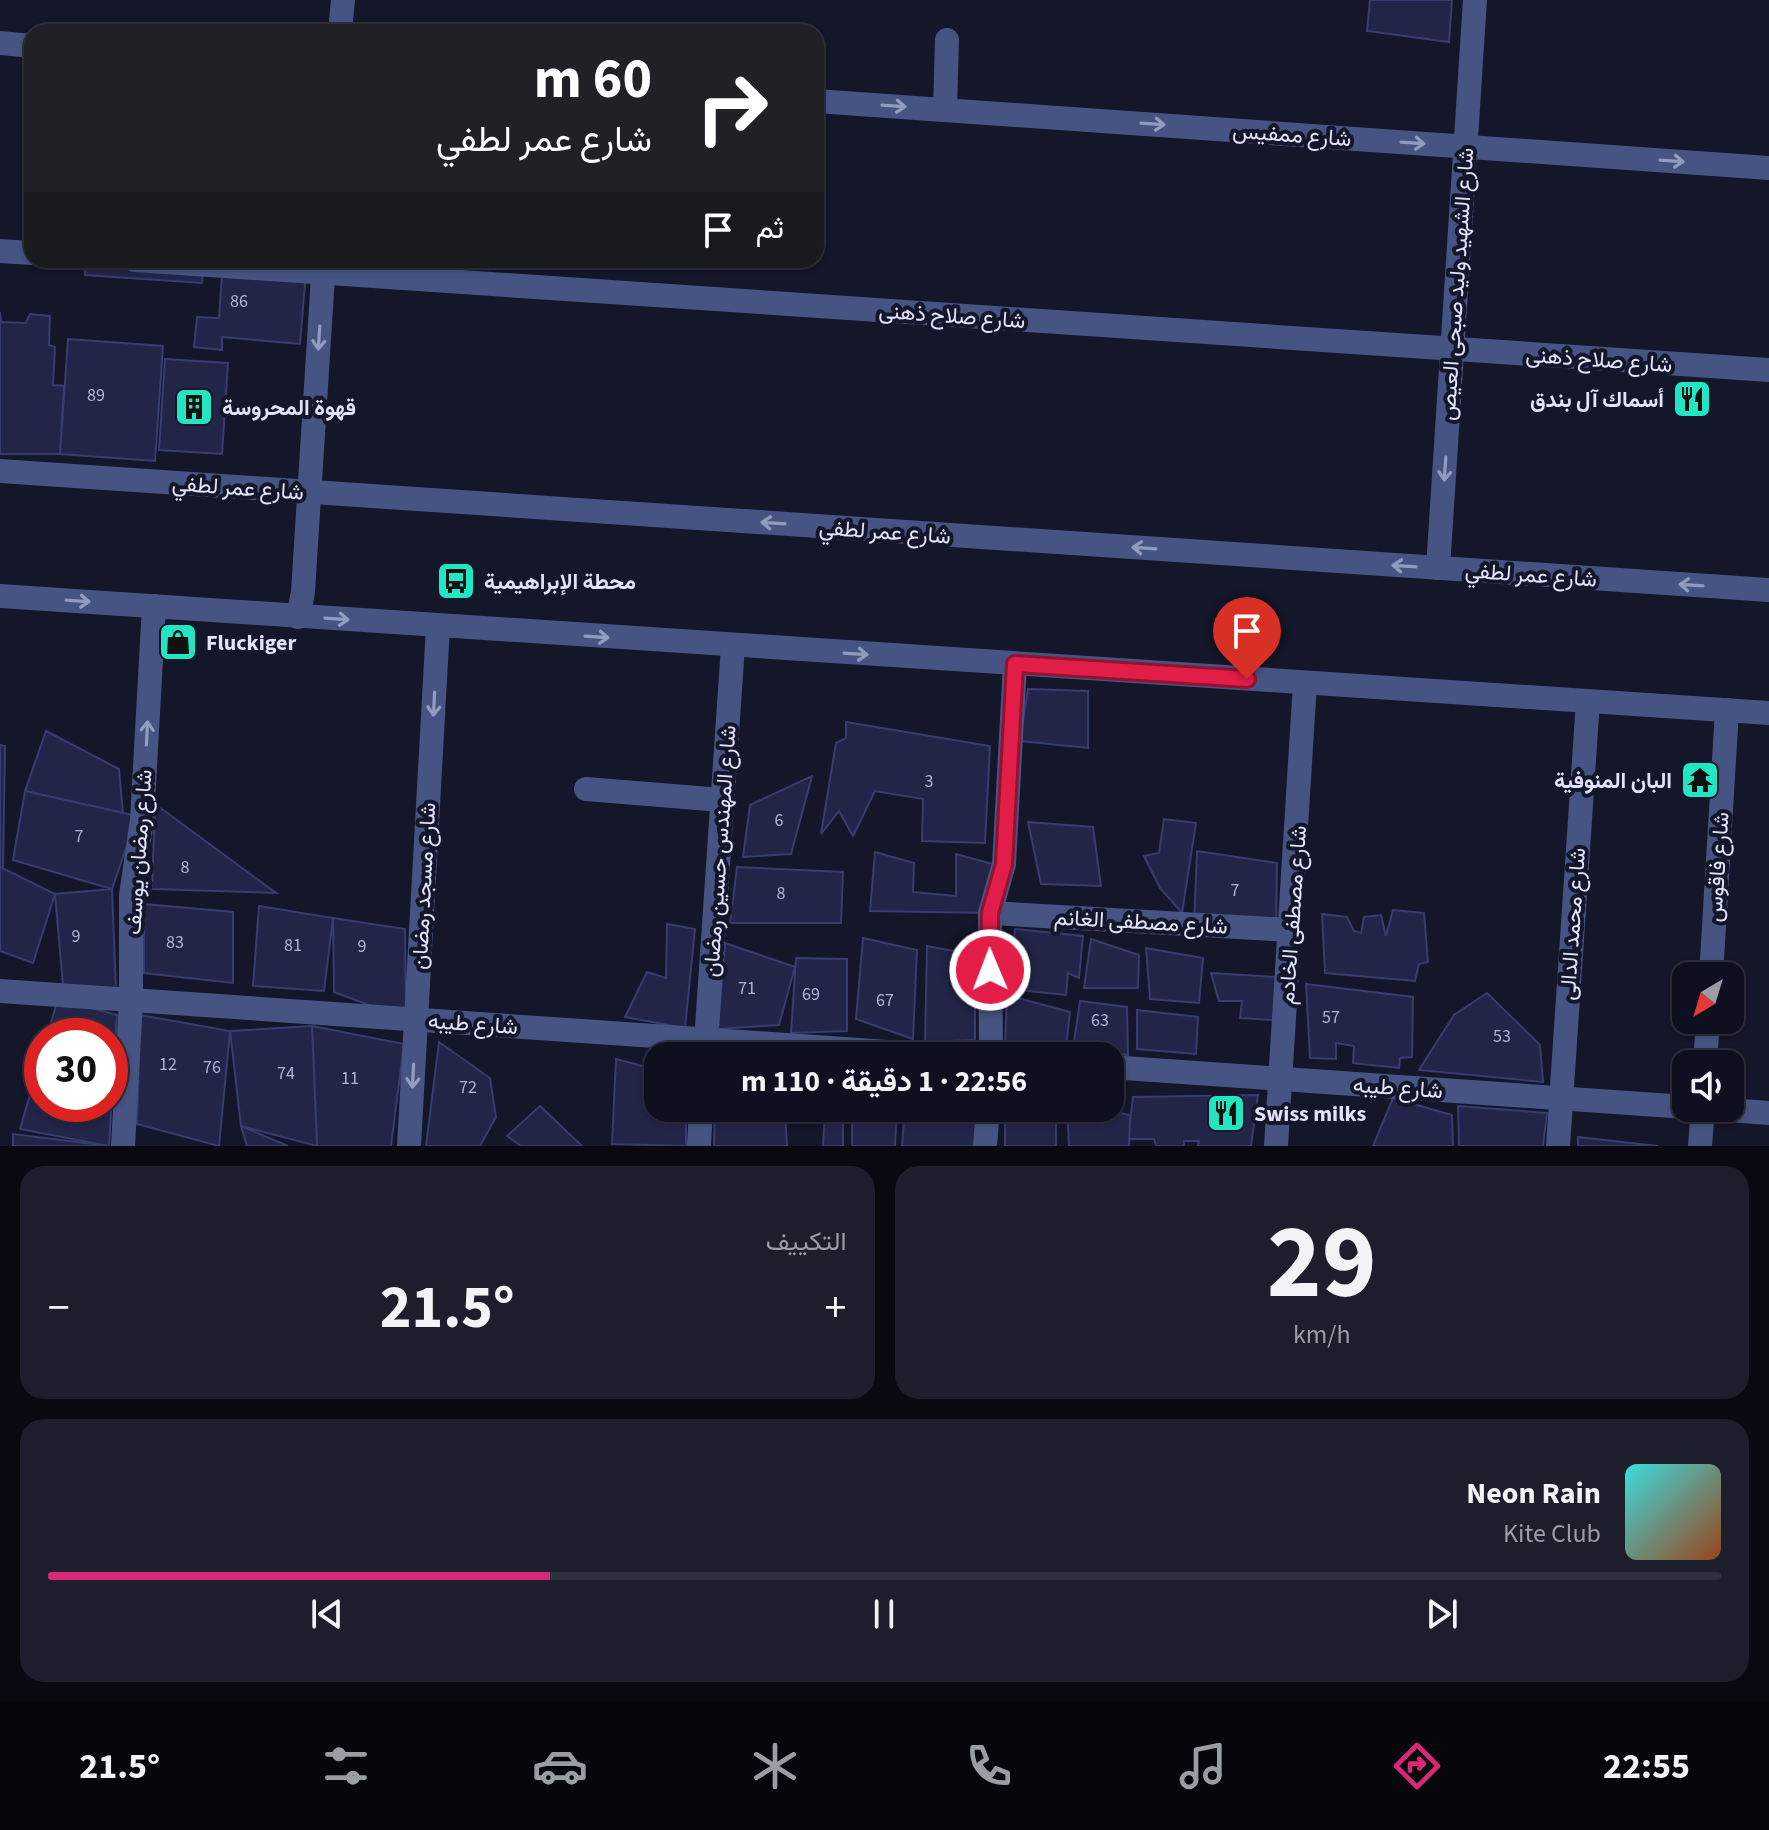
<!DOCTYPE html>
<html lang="ar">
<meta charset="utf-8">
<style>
body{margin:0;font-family:"Source Sans 3",Vazirmatn,sans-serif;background:#1d1e2c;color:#f1f3f6;direction:rtl;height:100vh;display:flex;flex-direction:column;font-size:30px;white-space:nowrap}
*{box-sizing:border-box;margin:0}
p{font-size:26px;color:#9b9da4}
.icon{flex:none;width:44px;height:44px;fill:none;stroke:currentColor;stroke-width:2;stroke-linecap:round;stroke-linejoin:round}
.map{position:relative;height:1146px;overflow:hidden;direction:ltr}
.side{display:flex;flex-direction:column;gap:20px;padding:20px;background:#080911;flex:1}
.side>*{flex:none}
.banner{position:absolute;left:24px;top:24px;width:800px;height:244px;border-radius:24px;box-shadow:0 2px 6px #0004,0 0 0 2px #2f303d;direction:rtl;background:#202124;color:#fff;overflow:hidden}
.needle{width:52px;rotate:218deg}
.fabs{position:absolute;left:1672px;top:962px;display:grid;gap:16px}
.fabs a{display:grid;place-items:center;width:72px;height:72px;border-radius:16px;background:#0f101f;box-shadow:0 2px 6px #0004,0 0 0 2px #2f303d;font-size:40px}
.speed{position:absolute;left:24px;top:1018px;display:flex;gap:16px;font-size:40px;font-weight:700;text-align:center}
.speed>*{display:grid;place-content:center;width:104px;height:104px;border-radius:50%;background:#0f101f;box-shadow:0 2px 6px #0004,0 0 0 2px #2f303d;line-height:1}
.speed .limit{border:12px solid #d22;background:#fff;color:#111}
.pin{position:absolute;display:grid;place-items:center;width:68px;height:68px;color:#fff;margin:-82px -34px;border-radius:50% 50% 50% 0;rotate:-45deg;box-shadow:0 0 8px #0007}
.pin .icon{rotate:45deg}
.me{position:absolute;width:88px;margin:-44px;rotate:359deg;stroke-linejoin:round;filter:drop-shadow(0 0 6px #0008)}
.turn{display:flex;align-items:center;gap:28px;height:168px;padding:0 40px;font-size:36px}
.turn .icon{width:104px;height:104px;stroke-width:2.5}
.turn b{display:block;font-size:56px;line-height:68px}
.then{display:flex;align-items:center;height:76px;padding:0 40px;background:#0003;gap:16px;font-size:30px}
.big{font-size:60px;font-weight:700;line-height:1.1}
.side .tile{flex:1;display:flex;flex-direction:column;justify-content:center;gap:12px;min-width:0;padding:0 28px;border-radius:24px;background:#1d1e2c}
.side .dial{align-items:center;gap:0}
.dial b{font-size:104px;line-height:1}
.song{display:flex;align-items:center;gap:24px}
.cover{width:96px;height:96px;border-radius:12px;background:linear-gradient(135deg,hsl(180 70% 55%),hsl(20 70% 35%))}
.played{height:8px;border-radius:4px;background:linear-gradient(90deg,#db2777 30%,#2f303d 30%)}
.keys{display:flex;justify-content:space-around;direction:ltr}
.heat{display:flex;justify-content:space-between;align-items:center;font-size:44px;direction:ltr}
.side .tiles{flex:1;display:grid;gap:20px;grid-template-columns:1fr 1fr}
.tile:last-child{grid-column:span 2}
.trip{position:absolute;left:644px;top:1042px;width:480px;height:80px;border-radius:24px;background:#0f101f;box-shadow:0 2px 6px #0004,0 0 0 2px #2f303d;font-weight:700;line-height:80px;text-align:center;direction:rtl}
.tabs{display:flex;height:128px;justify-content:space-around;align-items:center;background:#06060c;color:#9b9da4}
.tabs .icon{width:56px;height:56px}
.tabs .selected{color:#db2777}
.tabs b{font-size:36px;color:#f1f3f6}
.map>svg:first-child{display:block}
.building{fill:#222548;stroke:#373c71;stroke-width:2}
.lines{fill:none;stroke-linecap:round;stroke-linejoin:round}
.minor{stroke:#455482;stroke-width:24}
.oneway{stroke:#929cbe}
.route-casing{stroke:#92132f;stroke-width:20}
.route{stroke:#e11d48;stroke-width:14}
.labels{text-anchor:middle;stroke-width:8;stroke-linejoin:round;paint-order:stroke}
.number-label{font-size:18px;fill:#b0b4ce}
.street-label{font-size:22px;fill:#e0e4fb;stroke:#141629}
.poi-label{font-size:22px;font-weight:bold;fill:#e0e4fb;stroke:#141629;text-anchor:start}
</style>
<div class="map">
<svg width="1769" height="1146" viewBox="0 0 1769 1146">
<rect width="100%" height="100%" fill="#141629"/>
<g class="building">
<polygon points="1370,0 1452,0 1449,42 1367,31"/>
<polygon points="86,260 204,260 202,283 85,275"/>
<polygon points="223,260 312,277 305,284 300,344 222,337 222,350 194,347 197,317 219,318"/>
<polygon points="0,312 1,322 26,323 30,314 50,316 49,345 55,347 53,385 64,386 60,454 0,454"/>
<polygon points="68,339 163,346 155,461 60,454"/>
<polygon points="165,359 228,363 222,454 159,450"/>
<polygon points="1028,689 1088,691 1088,748 1020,741"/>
<polygon points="846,722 990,746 985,843 922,841 923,799 875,791 853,836 839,811 821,834 836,743 846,738"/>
<polygon points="46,731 119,769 123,813 25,791"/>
<polygon points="0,745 5,746 3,869 0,867"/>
<polygon points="812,776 791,854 743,857 750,805"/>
<polygon points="25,791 137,816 112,889 13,860"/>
<polygon points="155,804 276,893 152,889"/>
<polygon points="1164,819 1196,823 1182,913 1160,888 1144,856 1159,853"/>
<polygon points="1028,822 1093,827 1101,886 1041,884"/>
<polygon points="1197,851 1277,863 1276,929 1194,924"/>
<polygon points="875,852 914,863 913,892 956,896 956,854 993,864 990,913 870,911"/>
<polygon points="0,867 55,894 33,963 0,951"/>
<polygon points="737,867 843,872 841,923 730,923"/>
<polygon points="112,889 116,990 63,985 55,894"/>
<polygon points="144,904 233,912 233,983 144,973"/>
<polygon points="259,906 333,918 324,991 253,986"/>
<polygon points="1393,910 1424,913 1428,962 1419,964 1415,981 1325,973 1322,914 1347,917 1354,931 1361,933 1364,917 1381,915 1386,936"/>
<polygon points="333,918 405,929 406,1019 334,992"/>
<polygon points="667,924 695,929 685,1028 625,1017 647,972 666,978"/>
<polygon points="1015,929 1083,936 1079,978 1068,973 1066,995 1010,989"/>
<polygon points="863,938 917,950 913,1039 856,1019"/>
<polygon points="1091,939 1139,955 1138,988 1084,988"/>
<polygon points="725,943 795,967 779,1025 718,1029"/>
<polygon points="927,946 975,955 975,1040 925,1042"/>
<polygon points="1146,948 1203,958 1199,1003 1150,999"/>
<polygon points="796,958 847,959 847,1031 791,1033"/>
<polygon points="1211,973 1277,977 1274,1020 1240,1018 1242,1001 1219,1001"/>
<polygon points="1306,984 1413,997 1412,1057 1400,1058 1399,1068 1353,1063 1354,1046 1336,1043 1336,1059 1310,1058"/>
<polygon points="1487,993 1540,1045 1543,1082 1419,1070 1454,1015"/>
<polygon points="1007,995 1070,1012 1065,1055 1005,1048"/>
<polygon points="58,999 117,1015 109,1146 20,1129 42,1053 42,1104 110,1104 110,1036 47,1036"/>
<polygon points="1080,1001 1127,1007 1128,1055 1073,1048"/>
<polygon points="1137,1010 1198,1017 1196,1054 1137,1049"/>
<polygon points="140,1015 230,1031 219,1146 137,1124"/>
<polygon points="312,1026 404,1044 391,1146 317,1146"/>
<polygon points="312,1026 317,1146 241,1126 230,1031"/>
<polygon points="439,1042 490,1078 496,1117 480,1146 426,1146"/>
<polygon points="616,1059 658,1070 658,1108 686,1108 686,1146 612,1144"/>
<polygon points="1258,1095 1251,1146 1198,1146 1199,1141 1184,1141 1184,1146 1156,1146 1154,1139 1128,1139 1133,1097"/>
<polygon points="1393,1098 1452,1115 1453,1146 1373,1146"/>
<polygon points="540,1106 582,1146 521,1146 507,1136"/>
<polygon points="1458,1106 1547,1113 1543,1146 1459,1146"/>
<polygon points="715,1108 785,1108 787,1146 714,1146"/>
<polygon points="816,1108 843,1108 843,1146 823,1146 825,1111"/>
<polygon points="852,1108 897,1108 895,1146 852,1146"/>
<polygon points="905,1108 984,1108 976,1146 902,1146"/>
<rect x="1005" y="1108" width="51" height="38"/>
<polygon points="1067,1108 1097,1108 1130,1115 1129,1146 1069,1146"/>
<polygon points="241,1126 288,1146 247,1146"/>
<polygon points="13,1134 109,1146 13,1146"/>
<polygon points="1578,1137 1658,1146 1578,1146"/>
</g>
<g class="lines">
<g class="minor">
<polyline points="340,32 343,0"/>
<polyline points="0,43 32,46"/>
<polyline points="816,101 1769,168"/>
<polyline points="945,110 947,40"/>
<polyline points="0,251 32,253"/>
<polyline points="135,260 1769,370"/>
<polyline points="0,471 1769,590"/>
<polyline points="1438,568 1475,0"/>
<polyline points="0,596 1769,713"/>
<polyline points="298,617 303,592 324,260"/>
<polyline points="586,789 722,800"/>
<polyline points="990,913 1291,930"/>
<polyline points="1711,976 1727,710"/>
<polyline points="0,991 946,1056"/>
<polyline points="705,1056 733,646"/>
<polyline points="991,1056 990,913 1004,864 1015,664"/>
<polyline points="1705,1064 1708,1020"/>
<polyline points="1110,1067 1686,1107"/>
<polyline points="1702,1108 1769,1113"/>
<polyline points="123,1146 131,1000 131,895 142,820 154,606"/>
<polyline points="409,1146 438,626"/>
<polyline points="699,1146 701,1108"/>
<polyline points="985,1146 988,1108"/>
<polyline points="1276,1146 1305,683"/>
<polyline points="1558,1146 1588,701"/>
<polyline points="1700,1146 1703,1108"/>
</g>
</g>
<defs><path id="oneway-shaft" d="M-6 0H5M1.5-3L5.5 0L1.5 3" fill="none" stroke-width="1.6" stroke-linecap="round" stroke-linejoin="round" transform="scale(2)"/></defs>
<g class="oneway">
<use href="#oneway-shaft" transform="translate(894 106) rotate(4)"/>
<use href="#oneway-shaft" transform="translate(1153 124) rotate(4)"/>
<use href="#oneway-shaft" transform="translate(1413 143) rotate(4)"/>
<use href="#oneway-shaft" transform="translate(1672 161) rotate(4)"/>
<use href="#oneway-shaft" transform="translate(319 338) rotate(94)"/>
<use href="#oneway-shaft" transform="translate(1445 469) rotate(94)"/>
<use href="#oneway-shaft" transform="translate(773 523) rotate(-176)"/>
<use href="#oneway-shaft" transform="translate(1144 548) rotate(-176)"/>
<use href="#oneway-shaft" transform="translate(1404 566) rotate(-176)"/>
<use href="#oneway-shaft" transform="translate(1691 585) rotate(-176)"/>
<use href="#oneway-shaft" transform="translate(78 601) rotate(4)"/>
<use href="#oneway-shaft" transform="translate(337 619) rotate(4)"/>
<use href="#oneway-shaft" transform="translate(597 637) rotate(4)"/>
<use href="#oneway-shaft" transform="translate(856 654) rotate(4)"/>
<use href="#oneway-shaft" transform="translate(434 704) rotate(93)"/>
<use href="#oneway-shaft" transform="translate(147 733) rotate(-87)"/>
<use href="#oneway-shaft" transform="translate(413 1076) rotate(93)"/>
</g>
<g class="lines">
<g class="route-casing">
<polyline id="route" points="990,970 990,913 1004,864 1015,664 1247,679"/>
</g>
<use href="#route" class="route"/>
</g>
<defs>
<g id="restaurant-square" transform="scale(2)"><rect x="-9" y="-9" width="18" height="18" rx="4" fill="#22e5c2" stroke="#141629"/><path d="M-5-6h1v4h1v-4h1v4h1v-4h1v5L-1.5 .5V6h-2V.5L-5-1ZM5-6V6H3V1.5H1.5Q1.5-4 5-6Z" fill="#111"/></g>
<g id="building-square" transform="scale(2)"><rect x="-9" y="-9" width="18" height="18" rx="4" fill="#22e5c2" stroke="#141629"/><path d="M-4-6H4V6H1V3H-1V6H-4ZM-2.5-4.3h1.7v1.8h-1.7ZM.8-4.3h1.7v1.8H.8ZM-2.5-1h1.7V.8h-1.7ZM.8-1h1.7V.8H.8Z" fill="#111"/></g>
<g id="bus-square" transform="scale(2)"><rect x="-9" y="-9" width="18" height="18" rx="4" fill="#22e5c2" stroke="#141629"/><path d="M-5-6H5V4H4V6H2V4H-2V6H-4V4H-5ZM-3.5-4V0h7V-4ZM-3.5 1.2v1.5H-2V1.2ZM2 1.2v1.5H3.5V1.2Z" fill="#111"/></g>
<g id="shop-square" transform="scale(2)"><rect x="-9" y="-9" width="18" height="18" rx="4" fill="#22e5c2" stroke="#141629"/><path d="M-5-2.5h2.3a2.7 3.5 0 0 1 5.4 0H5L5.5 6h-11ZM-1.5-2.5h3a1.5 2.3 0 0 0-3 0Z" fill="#111"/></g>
<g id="temple-square" transform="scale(2)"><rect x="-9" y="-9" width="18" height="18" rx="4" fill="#22e5c2" stroke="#141629"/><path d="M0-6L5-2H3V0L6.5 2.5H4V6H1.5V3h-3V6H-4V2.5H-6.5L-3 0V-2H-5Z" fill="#111"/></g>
</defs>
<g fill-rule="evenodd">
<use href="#restaurant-square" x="1692" y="399"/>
<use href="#building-square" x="194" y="407"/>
<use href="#bus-square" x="456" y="581"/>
<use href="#shop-square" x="178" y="642"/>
<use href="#temple-square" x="1700" y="780"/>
<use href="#restaurant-square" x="1226" y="1113"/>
</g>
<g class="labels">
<g class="number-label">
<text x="239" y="307">86</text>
<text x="96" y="401">89</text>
<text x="929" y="787">3</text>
<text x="779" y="826">6</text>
<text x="79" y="842">7</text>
<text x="185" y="873">8</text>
<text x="1235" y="896">7</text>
<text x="781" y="899">8</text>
<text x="76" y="942">9</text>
<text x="175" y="948">83</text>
<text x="293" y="951">81</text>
<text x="362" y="952">9</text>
<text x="747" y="994">71</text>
<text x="811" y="1000">69</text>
<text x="885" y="1006">67</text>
<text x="1331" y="1023">57</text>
<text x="1100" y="1026">63</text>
<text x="1502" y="1042">53</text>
<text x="168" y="1070">12</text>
<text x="212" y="1073">76</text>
<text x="286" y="1079">74</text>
<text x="350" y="1084">11</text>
<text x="468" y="1093">72</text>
</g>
<g class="street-label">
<text transform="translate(1292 134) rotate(4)" y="8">شارع ممفيس</text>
<text transform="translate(1456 284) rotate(-86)" y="8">شارع الشهيد وليد صبحى العيص</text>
<text transform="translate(952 315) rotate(4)" y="8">شارع صلاح ذهنى</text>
<text transform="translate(1599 359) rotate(4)" y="8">شارع صلاح ذهنى</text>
<text transform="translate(238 487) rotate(4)" y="8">شارع عمر لطفي</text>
<text transform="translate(885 531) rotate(4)" y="8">شارع عمر لطفي</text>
<text transform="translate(1531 574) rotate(4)" y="8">شارع عمر لطفي</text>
<text transform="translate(719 851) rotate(-86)" y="8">شارع المهندس حسين رمضان</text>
<text transform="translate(138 852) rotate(-86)" y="8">شارع رمضان يوسف</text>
<text transform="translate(1717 867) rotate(-86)" y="8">شارع فاقوس</text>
<text transform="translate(423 886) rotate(-87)" y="8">شارع مسجد رمضان</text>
<text transform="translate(1292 915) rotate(-86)" y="8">شارع مصطفى الخادم</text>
<text transform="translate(1141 921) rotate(3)" y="8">شارع مصطفى الغانم</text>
<text transform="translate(1572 924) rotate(-86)" y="8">شارع محمد الدالى</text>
<text transform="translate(473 1023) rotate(4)" y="8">شارع طيبه</text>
<text transform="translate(1398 1087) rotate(4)" y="8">شارع طيبه</text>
</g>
<g class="poi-label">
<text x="1664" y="407" text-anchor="end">أسماك آل بندق</text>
<text x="222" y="415">قهوة المحروسة</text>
<text x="484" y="589">محطة الإبراهيمية</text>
<text x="206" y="650">Fluckiger</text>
<text x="1672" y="788" text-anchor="end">البان المنوفية</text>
<text x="1254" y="1121">Swiss milks</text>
</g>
</g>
</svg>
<div class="fabs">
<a><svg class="needle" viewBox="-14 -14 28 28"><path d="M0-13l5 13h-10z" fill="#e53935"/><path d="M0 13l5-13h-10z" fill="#9b9da4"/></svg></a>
<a><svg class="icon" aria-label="sound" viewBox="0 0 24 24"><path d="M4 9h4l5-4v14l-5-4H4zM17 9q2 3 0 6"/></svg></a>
</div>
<div class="speed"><div class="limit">30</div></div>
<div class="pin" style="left:1247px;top:679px;background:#d93025"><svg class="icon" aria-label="arrive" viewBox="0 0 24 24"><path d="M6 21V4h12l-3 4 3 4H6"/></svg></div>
<svg class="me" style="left:990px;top:970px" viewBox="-20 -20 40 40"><circle r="17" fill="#e11d48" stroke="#fff" stroke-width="3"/><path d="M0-11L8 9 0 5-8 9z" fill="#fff"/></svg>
<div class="trip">22:56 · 1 دقيقة · 110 m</div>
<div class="banner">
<div class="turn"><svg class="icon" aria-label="right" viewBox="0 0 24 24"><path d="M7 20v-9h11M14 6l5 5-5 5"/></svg><div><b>60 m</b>شارع عمر لطفي</div></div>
<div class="then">ثم<svg class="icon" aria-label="arrive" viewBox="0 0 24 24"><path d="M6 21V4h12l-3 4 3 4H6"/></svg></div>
</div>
</div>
<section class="side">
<div class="tiles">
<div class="tile dial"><b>29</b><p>km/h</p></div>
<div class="tile"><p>التكييف</p>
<div class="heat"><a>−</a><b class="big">21.5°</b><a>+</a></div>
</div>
<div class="tile">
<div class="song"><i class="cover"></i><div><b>Neon Rain</b><p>Kite Club</p></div></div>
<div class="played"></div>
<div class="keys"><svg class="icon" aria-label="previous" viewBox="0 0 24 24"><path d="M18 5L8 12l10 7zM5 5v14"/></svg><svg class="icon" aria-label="pause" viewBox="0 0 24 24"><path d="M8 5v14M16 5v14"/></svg><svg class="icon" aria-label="next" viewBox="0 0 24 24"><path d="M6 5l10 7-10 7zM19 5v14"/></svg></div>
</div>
</div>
</section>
<nav class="tabs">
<b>22:55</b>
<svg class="icon selected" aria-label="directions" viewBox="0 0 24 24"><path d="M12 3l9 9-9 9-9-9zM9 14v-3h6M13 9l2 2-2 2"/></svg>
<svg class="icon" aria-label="music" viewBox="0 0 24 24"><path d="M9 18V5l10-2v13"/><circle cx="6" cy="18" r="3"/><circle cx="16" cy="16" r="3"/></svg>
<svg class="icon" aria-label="phone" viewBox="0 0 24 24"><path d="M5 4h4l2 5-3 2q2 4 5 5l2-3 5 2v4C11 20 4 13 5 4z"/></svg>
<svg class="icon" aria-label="climate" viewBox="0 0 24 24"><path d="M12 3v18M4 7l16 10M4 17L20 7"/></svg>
<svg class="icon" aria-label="car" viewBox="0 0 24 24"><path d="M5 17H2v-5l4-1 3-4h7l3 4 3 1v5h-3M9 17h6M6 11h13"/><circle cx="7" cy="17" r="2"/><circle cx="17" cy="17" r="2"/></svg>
<svg class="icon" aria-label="filters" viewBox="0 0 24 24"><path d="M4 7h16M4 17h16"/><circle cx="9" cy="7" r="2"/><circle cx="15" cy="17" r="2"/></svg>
<b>21.5°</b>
</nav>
